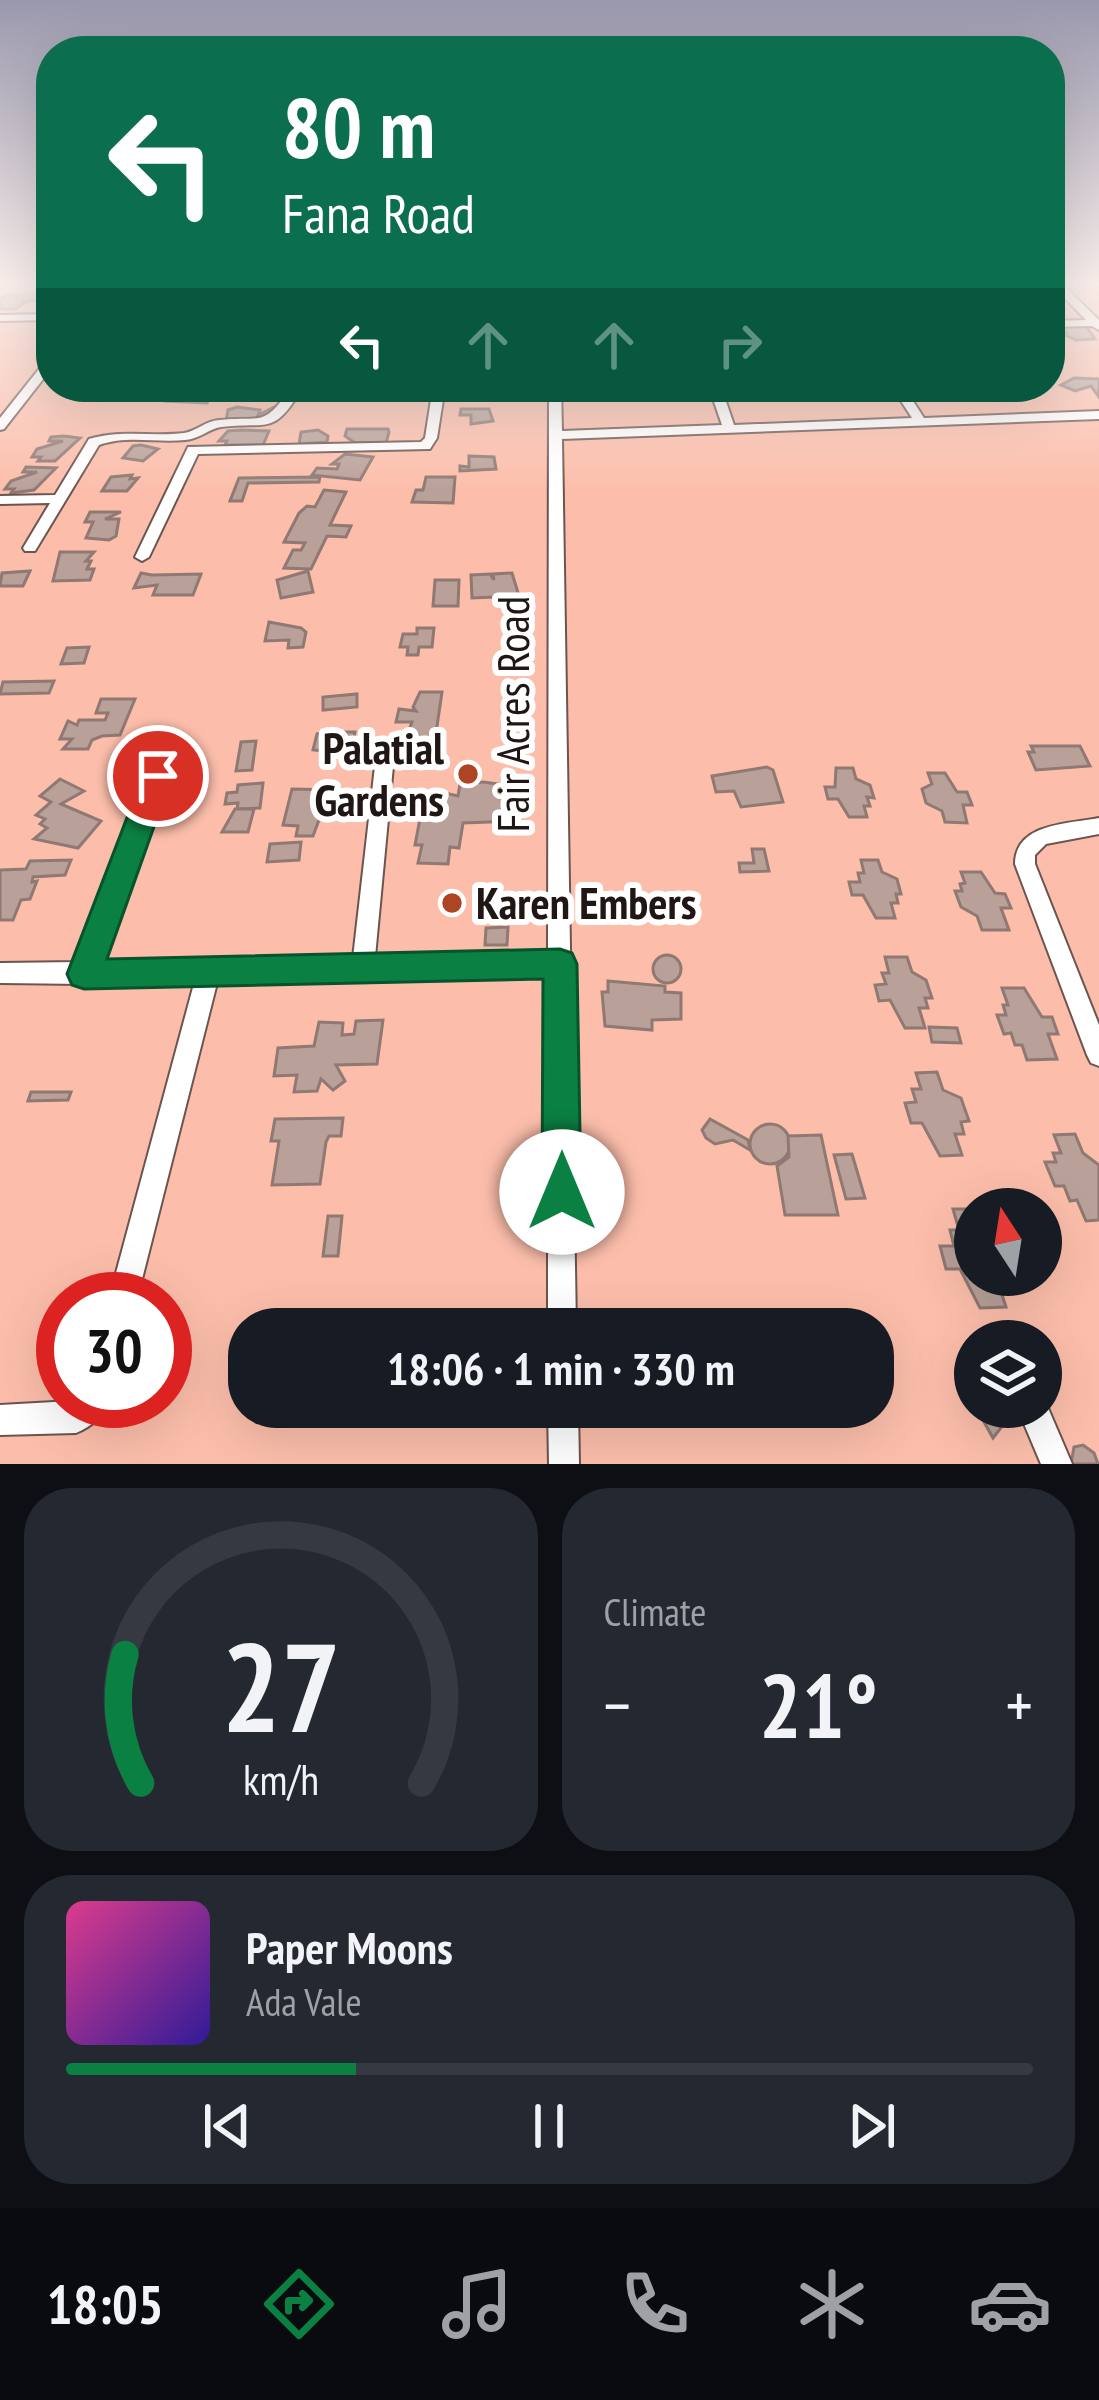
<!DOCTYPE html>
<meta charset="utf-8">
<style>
body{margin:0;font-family:"PT Sans Narrow",sans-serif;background:#242831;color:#f1f3f6;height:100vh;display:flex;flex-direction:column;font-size:45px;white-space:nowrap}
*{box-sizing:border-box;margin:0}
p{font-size:39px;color:#9ea1a6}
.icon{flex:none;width:66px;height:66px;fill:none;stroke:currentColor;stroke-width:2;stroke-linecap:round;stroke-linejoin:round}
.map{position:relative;height:1464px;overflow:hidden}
.side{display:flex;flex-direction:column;gap:24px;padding:24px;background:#0d0f14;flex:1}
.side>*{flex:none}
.hud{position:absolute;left:36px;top:36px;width:1029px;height:366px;border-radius:48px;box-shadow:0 12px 48px #0002;background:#0b6e4f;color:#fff;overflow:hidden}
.needle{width:78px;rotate:348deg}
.buttons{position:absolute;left:954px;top:1188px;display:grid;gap:24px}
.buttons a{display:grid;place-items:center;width:108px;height:108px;border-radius:50%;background:#171b24;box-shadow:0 12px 48px #0002;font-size:60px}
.speed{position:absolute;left:36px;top:1272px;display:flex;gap:24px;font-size:60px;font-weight:700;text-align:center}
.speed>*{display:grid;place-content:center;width:156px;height:156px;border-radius:50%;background:#171b24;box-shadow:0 12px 48px #0002;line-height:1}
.speed .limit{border:18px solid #d22;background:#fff;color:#111}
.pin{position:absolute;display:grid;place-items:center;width:102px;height:102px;color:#fff;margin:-51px;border:6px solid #fff;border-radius:50%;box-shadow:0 3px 12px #0007}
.me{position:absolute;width:132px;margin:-66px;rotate:0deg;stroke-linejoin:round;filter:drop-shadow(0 0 9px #0008)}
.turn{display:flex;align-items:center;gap:42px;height:252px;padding:0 48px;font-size:54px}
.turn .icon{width:156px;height:156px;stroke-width:2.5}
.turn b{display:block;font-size:84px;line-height:102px}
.lanes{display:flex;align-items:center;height:114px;padding:0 48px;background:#0003;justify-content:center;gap:60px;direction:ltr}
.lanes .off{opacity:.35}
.big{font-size:90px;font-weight:800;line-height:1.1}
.side .tile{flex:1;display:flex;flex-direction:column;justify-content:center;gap:18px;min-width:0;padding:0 42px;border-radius:48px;background:#242831}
.side .dial{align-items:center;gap:0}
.dial svg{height:312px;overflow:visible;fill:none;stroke:#363941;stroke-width:7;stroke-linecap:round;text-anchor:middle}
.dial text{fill:#f1f3f6;stroke:none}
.song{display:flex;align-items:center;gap:36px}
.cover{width:144px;height:144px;border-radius:18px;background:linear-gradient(135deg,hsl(330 70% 55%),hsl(250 70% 35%))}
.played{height:12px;border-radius:6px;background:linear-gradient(90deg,#0b8043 30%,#363941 30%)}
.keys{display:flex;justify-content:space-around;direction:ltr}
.heat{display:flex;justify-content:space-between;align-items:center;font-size:66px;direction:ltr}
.side .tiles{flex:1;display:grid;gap:24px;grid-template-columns:1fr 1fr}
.tile:last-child{grid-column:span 2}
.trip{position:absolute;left:228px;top:1308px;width:666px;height:120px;border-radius:48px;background:#171b24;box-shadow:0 12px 48px #0002;font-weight:800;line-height:120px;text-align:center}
.dock{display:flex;height:192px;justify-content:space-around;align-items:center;background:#090b0e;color:#9ea1a6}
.dock .icon{width:84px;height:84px}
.dock .selected{color:#0b8043}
.dock b{font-size:54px;color:#f1f3f6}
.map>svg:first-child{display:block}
.green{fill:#fcbeab;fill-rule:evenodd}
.building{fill:#b9a19a;stroke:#8f7972;stroke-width:3}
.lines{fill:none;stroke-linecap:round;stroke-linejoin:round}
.street-casing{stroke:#6a554f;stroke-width:4}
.street{fill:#fff;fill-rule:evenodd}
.route{fill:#0b8043;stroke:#07532c;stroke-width:3}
.poi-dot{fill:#ad4525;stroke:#fff;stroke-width:4.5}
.labels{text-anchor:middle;stroke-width:12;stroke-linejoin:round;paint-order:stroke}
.street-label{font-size:45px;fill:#201715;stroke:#fff}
.poi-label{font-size:45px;font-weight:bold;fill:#201715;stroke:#fff;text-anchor:end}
</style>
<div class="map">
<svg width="1099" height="1464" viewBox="0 0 1099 1464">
<rect width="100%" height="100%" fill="#f2d9d2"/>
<path class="green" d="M 51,285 L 51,387 L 1050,387 L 1050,285 L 1099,285 L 1099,1464 L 0,1464 L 0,286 ZM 975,1209 L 1041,1209 L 1041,1275 L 975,1275 ZM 63,1299 L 165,1299 L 165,1401 L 63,1401 ZM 249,1329 L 873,1329 L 873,1407 L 249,1407 ZM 975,1341 L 1041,1341 L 1041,1407 L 975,1407 Z"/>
<g class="building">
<polygon points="43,293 36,301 22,301 26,302 15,309 0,309 0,299 6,296"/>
<polygon points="1085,324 1095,339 1076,340 1059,332 1066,332 1062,328 1069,325"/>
<polygon points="1074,378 1099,379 1099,397 1091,386 1075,391 1061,385"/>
<polygon points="521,387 526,390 517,396 506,393 497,399 477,388"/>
<polygon points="188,390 184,397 215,390 207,403 166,401 172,391"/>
<polygon points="237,407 260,410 258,415 272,408 265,422 226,421 228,410"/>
<polygon points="461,409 489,409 493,421 471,424 471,415 460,415"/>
<polygon points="347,429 388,429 389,432 386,443 355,443 345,436"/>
<polygon points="318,430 328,436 327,442 299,444 301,432"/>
<polygon points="228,431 242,430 269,431 263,445 225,445 227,441 219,441"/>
<polygon points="51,437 64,436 80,438 55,461 38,461 41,457 32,457 37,449 63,441 49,441"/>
<polygon points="141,445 158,449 143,461 123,458 133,446"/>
<polygon points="345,454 373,457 360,480 312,475 317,468 337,469 339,464 332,464"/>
<polygon points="469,456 494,457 496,469 460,471 460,466 469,467"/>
<polygon points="26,467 56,468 34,490 11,493 14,489 5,489 11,481 37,472 23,472"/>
<polygon points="132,475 130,479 138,478 127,491 102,491 111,477"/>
<polygon points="320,477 319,482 248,483 242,501 230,501 239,478"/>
<polygon points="426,477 455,477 453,503 412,502 416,490 423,490"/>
<polygon points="324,490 346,492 330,525 351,526 346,537 327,536 311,569 284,568 293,550 301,550 305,543 284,542 299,513 307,506 315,507"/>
<polygon points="90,512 121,512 105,519 119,519 116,536 109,540 86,538 93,522 85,522"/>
<polygon points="60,552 94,552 86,561 91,561 87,569 94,569 90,580 53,581"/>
<polygon points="30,571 23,586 0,586 2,573"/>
<polygon points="308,571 313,592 281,598 277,580"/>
<polygon points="141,573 152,575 201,574 193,595 153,595 157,585 134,588"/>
<polygon points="512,573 519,596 472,598 471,575 490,574 494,580 493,574"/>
<polygon points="435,580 459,580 458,606 433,606"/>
<polygon points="269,622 301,628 306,632 303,647 288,648 289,640 265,641"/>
<polygon points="417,628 434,628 432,647 419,647 418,655 407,655 408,647 400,647 403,634 417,634"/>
<polygon points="89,647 84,663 61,664 67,648"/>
<polygon points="54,681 49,693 0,694 3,682"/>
<polygon points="420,692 442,692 435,740 406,739 412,722 396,722 399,709 416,711 413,707"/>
<polygon points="357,694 357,707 323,710 323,697"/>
<polygon points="101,699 135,699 120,735 102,736 92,740 88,749 63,749 72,739 60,739 68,721 77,725 79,720 105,720 108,713 96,713"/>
<polygon points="325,732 355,732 354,738 360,739 356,754 313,750 317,734"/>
<polygon points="256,741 252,770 236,771 241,742"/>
<polygon points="1031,746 1080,746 1090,766 1036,770 1028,752 1034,752"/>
<polygon points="767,767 773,770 783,802 741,807 734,791 716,792 712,776"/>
<polygon points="836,768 853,768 856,779 870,785 874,798 867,797 870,806 864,806 867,817 849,817 838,799 828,799 825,787 835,787"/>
<polygon points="928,773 945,773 957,792 967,792 972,805 963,805 967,823 945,822 942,811 926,803 922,789 932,784"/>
<polygon points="60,779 84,791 61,804 101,821 78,848 34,839 47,828 40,824 45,819 36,815 51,802 40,796"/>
<polygon points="483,782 522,787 519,821 463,823 459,848 450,847 448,864 418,863 422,845 415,845 422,808 433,809 436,791 458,796 460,784"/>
<polygon points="263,783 260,808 237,809 238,803 225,804 227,793 237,792 238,785"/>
<polygon points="292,789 336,790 330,820 319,820 313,836 296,836 298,826 283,825"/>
<polygon points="235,809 254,809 248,832 222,832"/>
<polygon points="301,842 299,860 267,862 270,844"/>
<polygon points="752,849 764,849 769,871 740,872 739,863 754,863"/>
<polygon points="71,860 65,875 33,877 32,882 37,881 30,899 21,900 13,920 0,920 0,870 26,869 30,861"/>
<polygon points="861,860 878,860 882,872 897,879 901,894 896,894 898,903 891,903 895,918 876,918 863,895 852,895 849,882 860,882 858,873 864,873"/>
<polygon points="961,872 981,872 995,893 1005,894 1011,908 1001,908 1009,930 982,930 977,916 961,907 955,891 962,891 960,884 965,883"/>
<polygon points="508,927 507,945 485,945 486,928"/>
<circle cx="667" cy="969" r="14"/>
<polygon points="885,957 907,957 912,972 926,980 932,998 925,998 928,1008 919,1008 925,1028 905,1028 890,1000 879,1001 875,985 886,984 882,973 889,973"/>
<polygon points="608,981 665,986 665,992 681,993 681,1019 652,1020 652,1030 605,1026 602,992 608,992"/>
<polygon points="1002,988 1024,988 1042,1017 1052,1017 1058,1034 1048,1034 1057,1059 1027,1060 1022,1045 1015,1045 1011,1033 1004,1034 997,1015 1006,1015 1003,1005 1008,1005"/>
<polygon points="383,1020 377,1064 336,1065 345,1081 333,1090 321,1079 317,1091 294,1092 297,1075 274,1076 278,1048 314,1046 319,1022 343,1023 342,1035 354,1034 356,1021"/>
<polygon points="929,1027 957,1028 961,1043 932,1042"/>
<polygon points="937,1072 943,1090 961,1098 969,1121 961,1122 964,1134 955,1134 962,1155 940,1156 922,1123 911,1123 905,1103 916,1102 912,1089 921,1089 916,1073"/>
<polygon points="31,1092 71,1092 68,1100 28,1101"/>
<polygon points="343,1118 341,1136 329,1136 326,1142 320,1184 272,1185 279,1141 271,1141 275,1119"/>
<polygon points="710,1119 748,1140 750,1150 733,1140 715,1144 706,1138 702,1130"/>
<circle cx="770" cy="1144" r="20"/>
<polygon points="1075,1134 1083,1153 1099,1165 1099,1220 1086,1221 1077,1200 1070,1201 1064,1186 1055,1186 1045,1162 1056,1162 1053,1153 1061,1153 1054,1135"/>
<polygon points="821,1135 838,1215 785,1215 777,1166 789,1157 788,1136"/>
<polygon points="852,1154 865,1198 846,1199 834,1155"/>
<polygon points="953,1209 978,1209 975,1275 1005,1275 1008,1284 999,1285 1006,1307 980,1308 960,1269 946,1269 940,1246 954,1246 950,1230 959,1230"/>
<polygon points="328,1216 342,1216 338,1256 323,1256"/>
<polygon points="63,1345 63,1376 46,1378 57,1346"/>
<polygon points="983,1407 1017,1407 993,1438 979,1413"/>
<polygon points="1083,1445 1094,1453 1098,1464 1071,1464 1074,1447"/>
</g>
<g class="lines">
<g class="street-casing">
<g id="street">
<polygon points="1052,285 1063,285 1099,320 1099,330 1092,326 1050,327 1050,321 1086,320"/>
<polygon points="51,314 51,320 0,321 0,315"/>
<polygon points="51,358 51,369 4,429 0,430 0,418 47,359"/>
<path d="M 291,387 L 301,390 C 273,437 267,421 221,427 C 208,429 200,439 185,440 C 156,443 127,435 99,445 L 35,551 L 25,551 L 23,548 L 50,503 L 0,504 L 0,496 L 55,495 L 89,439 C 122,429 152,437 184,433 C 197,431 205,421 219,420 C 262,416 264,428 291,387 Z"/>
<polygon points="433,387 445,387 437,438 430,449 198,454 149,557 142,561 135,557 188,447 421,442 425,438"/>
<polygon points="549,387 561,387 562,431 722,425 709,387 721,387 734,425 912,418 892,387 904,387 924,418 1099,411 1099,419 562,439 576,1329 548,1329 548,974 218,979 137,1299 109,1299 195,980 84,984 0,983 0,963 77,962 150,771 164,771 166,776 100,962 353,958 375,766 377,761 391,761 393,766 375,957 548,955"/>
<path d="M 1099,818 L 1099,834 L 1046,844 L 1035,855 L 1035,864 L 1099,1025 L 1099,1066 L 1091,1063 L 1087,1055 L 1015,864 C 1015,823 1068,824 1099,818 Z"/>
<path d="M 72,1401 L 109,1401 C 103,1416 91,1427 76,1433 L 0,1435 L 0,1405 Z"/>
<polygon points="1041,1406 1048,1408 1072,1464 1041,1464 1022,1419 1026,1408"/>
<polygon points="548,1407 578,1407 579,1464 549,1464"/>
</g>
</g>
<use href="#street" class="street"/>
</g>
<linearGradient id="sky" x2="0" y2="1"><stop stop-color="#9a98ad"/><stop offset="0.58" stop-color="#f9eeeb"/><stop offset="1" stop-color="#f9eeeb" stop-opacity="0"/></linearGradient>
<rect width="1099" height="490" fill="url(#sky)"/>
<polygon class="route" points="158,765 172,776 107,959 560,949 572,953 577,964 581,1192 576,1206 562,1212 548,1206 542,1192 543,979 84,989 72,985 67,974 143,776"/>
<g class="poi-dot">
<circle cx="468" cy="774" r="12"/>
<circle cx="452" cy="903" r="12"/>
</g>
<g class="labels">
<g class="street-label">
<text transform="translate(513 714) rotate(-90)" y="16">Fair Acres Road</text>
</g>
<g class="poi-label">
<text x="444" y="764">Palatial<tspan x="444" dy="52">Gardens</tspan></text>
<text x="476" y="919" text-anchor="start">Karen Embers</text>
</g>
</g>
</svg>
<div class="buttons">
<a><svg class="needle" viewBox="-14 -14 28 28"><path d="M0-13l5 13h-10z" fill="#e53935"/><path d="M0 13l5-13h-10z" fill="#9ea1a6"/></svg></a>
<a><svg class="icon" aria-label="layers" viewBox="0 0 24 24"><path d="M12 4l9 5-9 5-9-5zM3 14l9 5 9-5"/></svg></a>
</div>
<div class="speed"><div class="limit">30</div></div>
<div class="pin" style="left:158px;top:776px;background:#d93025"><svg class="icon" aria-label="arrive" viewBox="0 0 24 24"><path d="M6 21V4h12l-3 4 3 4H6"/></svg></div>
<svg class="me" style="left:562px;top:1192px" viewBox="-20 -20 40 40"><circle r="19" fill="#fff"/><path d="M0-13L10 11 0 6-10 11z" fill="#0b8043"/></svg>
<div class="trip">18:06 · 1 min · 330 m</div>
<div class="hud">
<div class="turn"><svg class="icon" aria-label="left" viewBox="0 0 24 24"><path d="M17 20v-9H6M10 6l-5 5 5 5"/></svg><div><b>80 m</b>Fana Road</div></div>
<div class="lanes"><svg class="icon" aria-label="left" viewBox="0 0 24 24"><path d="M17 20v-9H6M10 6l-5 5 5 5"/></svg><svg class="icon off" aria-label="ahead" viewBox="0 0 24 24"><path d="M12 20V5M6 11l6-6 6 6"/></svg><svg class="icon off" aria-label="ahead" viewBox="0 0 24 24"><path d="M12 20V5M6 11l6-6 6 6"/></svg><svg class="icon off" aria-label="right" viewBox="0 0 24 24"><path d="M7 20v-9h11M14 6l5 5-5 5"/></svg></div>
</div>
</div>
<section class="side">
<div class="tiles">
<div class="tile dial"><svg viewBox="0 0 100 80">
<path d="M14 69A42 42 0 1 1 86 69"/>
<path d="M14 69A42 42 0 0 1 10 36" stroke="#0b8043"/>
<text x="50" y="56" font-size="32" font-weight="700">27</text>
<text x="50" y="72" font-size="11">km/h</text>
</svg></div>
<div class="tile"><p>Climate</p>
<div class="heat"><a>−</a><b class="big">21°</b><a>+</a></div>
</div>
<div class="tile">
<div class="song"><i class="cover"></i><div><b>Paper Moons</b><p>Ada Vale</p></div></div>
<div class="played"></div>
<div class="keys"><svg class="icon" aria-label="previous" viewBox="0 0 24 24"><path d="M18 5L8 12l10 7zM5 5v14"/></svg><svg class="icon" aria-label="pause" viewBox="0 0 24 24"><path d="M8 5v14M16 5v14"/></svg><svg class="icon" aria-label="next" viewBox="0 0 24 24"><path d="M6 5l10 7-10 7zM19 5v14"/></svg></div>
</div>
</div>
</section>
<nav class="dock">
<b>18:05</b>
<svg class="icon selected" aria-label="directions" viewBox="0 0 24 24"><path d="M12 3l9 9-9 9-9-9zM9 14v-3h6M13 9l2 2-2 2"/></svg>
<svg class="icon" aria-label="music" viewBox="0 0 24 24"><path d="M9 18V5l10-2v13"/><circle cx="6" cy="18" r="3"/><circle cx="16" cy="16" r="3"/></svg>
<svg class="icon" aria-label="phone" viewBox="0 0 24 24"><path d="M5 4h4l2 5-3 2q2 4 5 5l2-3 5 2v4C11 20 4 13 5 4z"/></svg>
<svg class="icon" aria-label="climate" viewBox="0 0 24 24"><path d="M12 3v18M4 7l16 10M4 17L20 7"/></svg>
<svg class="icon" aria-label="car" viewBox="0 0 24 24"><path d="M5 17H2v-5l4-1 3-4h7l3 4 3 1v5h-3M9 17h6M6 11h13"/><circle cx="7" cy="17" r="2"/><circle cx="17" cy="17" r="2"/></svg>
</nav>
